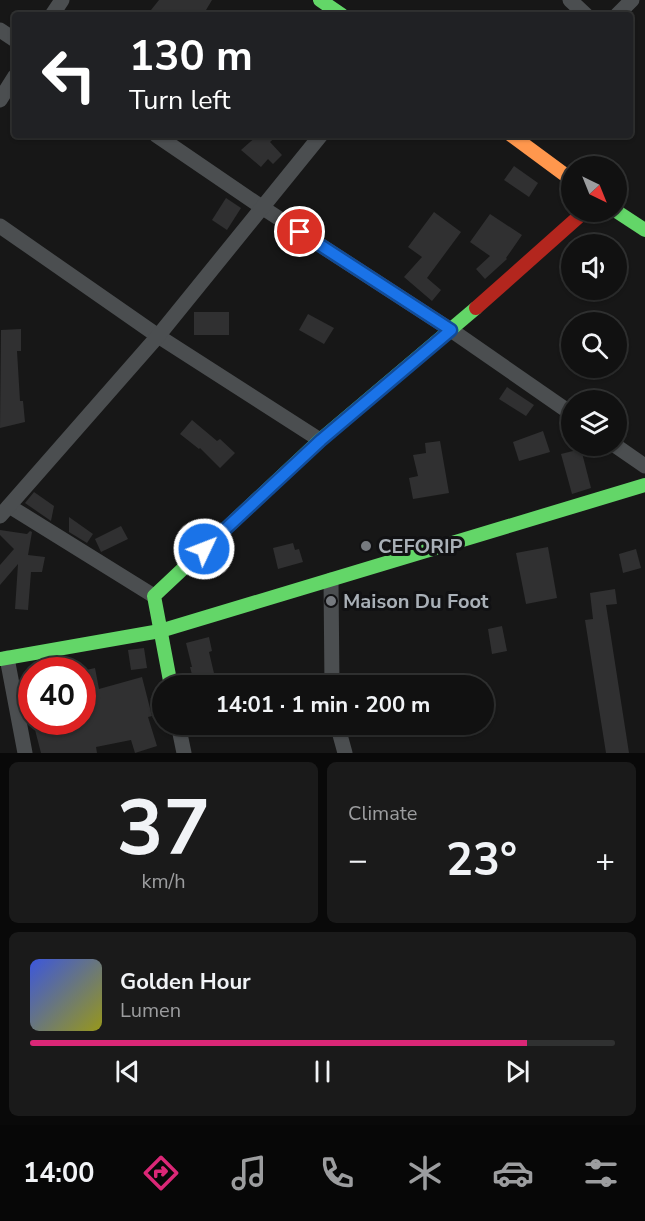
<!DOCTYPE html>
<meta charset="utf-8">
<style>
body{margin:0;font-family:"Nunito Sans",sans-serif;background:#1a1a1a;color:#f1f3f6;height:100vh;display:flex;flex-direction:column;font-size:22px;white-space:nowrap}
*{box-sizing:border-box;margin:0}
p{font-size:20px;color:#9c9d9f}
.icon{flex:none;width:33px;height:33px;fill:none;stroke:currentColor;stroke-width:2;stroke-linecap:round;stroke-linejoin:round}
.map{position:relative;height:753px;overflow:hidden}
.side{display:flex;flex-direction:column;gap:9px;padding:9px;background:#090909;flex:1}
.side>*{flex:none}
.guide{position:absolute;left:12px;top:12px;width:621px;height:126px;border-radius:6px;box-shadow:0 2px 4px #0004,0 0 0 2px #303131;background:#202124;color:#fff;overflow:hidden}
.needle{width:39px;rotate:137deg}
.buttons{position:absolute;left:561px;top:156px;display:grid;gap:12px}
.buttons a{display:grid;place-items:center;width:66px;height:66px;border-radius:50%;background:#111;box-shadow:0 2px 4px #0004,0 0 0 2px #303131;font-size:30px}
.speed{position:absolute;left:18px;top:657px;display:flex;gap:12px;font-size:30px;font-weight:700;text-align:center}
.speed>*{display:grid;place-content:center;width:78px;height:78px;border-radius:50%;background:#111;box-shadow:0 2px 4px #0004,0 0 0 2px #303131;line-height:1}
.speed .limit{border:9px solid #d22;background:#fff;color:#111}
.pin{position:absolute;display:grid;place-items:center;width:51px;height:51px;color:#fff;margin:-26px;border:3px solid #fff;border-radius:50%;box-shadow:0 2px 6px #0007}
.me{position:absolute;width:66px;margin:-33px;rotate:47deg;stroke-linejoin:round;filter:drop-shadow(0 0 4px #0008)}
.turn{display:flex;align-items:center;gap:21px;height:126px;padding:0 18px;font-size:27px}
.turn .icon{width:78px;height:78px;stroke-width:2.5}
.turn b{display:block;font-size:42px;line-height:51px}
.big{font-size:45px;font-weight:700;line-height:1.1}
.side .tile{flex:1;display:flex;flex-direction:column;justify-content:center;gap:9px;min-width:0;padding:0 21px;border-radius:9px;background:#1a1a1a}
.side .dial{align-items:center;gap:0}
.dial b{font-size:78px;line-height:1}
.song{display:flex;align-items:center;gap:18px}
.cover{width:72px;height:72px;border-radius:9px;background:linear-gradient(135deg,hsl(230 70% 55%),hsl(60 70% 35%))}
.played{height:6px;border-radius:3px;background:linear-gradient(90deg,#db2777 85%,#303131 85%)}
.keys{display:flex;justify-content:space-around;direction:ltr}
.heat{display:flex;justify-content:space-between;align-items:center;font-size:33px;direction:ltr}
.side .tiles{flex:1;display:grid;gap:9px;grid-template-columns:1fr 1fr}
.tile:last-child{grid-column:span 2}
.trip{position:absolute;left:152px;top:675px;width:342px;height:60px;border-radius:30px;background:#111;box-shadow:0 2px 4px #0004,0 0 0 2px #303131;font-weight:700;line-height:60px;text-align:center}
.tab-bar{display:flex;height:96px;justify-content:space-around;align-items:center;background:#070707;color:#9c9d9f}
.tab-bar .icon{width:42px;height:42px}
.tab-bar .selected{color:#db2777}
.tab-bar b{font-size:27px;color:#f1f3f6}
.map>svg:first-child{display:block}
.building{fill:#303031}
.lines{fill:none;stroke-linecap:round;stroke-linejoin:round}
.street{stroke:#4b4e50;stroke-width:15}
.fast{stroke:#63d668;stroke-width:14}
.slow{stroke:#ff974d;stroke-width:14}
.jam{stroke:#b3261e;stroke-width:14}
.route-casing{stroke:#114b97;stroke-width:15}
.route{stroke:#1a73e8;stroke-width:10}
.poi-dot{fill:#767a7f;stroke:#111113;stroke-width:2}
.labels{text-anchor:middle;stroke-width:6;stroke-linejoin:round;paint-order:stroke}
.poi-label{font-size:20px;font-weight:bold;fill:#a9b0b7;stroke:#111113;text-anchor:start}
</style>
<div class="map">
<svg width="645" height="753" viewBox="0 0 645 753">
<rect width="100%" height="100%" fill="#171717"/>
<g class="building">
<polygon points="159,0 212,0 203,15 147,15"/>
<polygon points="258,135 278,135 270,142 282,155 273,164 268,159 261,167 241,150"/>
<polygon points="514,166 538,183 529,197 504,180"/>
<polygon points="226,198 241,208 227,230 212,220"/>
<polygon points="434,212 461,232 427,278 441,290 432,301 404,277 422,257 408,247"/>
<polygon points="490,214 522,235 506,258 507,259 485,279 476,269 490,256 470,242"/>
<rect x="194" y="312" width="35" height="23"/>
<polygon points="308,314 334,328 324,344 299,330"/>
<polygon points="21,329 21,351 17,351 20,401 23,401 25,422 0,428 1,330"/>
<polygon points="507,387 534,405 526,416 499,399"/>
<polygon points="192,420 217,441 220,439 235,453 220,468 200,448 199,449 180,434"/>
<polygon points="543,431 550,452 519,461 513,442"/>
<polygon points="440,441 449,493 413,499 409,478 418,476 413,455 426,453 425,443"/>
<polygon points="581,449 591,488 572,494 561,454"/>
<polygon points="34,492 54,506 51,521 25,503"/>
<polygon points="69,517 93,534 87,543 69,532"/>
<polygon points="121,526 128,539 101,552 95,539"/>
<polygon points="0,530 27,534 30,531 32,532 28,555 45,557 42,572 31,572 28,610 15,609 18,564 0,585 0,565 14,549 0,535"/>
<polygon points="293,543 295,550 299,549 303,562 278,569 273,548"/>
<polygon points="548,547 557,598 526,604 516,553"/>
<polygon points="636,549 641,568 623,573 619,554"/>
<polygon points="615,589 617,604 606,605 629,753 606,753 585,620 593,619 590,593"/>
<polygon points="502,626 507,651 492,654 488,629"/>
<polygon points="209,637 212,651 209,652 217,686 195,686 190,667 192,667 186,643"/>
<polygon points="144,648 147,668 131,670 128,650"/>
<polygon points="95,668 99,689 142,677 152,716 148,717 157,746 135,753 131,740 96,747 97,753 41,753 33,722 82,722 82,671"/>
</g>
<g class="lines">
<g class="street">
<polyline points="570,0 586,15"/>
<polyline points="52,15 62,0"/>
<polyline points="617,15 632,0"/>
<polyline points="0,30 15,40"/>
<polyline points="0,100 15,76"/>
<polyline points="156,135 263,208 451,330 572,414"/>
<polyline points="0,226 158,336 320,440"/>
<polyline points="616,446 645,466"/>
<polyline points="9,506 154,596"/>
<polyline points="0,516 158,336 321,135"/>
<polyline points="331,580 332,686"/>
<polyline points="7,658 25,753"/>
<polyline points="178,724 184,753"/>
<polyline points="337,724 345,753"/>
</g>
<g class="fast">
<polyline points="320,0 342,15"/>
<polyline points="616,211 645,230"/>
<polyline points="0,659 160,631 645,485"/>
<polyline points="171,686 154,596 320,440 476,308"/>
</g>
<polyline class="slow" points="511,135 572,180"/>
<polyline class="jam" points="476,308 584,212"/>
</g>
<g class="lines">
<g class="route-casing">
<polyline id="route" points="204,549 321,440 451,330 300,232"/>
</g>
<use href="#route" class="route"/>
</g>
<g class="poi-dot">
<circle cx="366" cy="546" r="6"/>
<circle cx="331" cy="601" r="6"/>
</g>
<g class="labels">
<g class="poi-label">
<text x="378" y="553">CEFORIP</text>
<text x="343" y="608">Maison Du Foot</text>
</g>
</g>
</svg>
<div class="buttons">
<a><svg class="needle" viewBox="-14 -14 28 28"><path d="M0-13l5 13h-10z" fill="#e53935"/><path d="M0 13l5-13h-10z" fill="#9c9d9f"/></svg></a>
<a><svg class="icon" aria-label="sound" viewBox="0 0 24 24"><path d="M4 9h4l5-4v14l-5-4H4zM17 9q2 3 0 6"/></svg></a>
<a><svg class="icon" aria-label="search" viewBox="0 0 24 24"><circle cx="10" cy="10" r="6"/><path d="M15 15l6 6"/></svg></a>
<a><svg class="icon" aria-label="layers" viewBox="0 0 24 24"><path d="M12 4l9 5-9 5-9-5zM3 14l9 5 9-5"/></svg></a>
</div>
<div class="speed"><div class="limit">40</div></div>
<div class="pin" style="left:300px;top:232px;background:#d93025"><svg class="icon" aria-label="arrive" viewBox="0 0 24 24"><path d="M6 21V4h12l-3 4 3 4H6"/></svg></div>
<svg class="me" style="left:204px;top:549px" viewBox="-20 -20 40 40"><circle r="17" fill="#1a73e8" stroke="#fff" stroke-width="3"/><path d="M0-11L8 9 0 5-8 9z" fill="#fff"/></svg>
<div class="trip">14:01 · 1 min · 200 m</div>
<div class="guide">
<div class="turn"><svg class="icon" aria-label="left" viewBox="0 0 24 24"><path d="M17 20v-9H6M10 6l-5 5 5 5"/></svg><div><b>130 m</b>Turn left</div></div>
</div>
</div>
<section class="side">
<div class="tiles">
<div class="tile dial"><b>37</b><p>km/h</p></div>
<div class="tile"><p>Climate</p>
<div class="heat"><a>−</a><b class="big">23°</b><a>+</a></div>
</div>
<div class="tile">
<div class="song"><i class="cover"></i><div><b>Golden Hour</b><p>Lumen</p></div></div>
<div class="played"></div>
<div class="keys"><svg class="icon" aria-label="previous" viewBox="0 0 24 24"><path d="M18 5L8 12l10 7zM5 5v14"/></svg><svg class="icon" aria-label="pause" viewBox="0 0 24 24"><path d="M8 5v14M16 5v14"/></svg><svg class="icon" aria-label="next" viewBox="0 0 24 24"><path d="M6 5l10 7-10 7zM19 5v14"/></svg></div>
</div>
</div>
</section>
<nav class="tab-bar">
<b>14:00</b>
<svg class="icon selected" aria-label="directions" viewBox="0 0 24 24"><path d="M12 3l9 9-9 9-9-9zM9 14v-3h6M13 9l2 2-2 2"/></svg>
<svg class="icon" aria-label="music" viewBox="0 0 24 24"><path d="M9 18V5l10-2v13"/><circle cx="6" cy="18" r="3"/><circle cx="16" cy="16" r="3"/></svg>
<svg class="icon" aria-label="phone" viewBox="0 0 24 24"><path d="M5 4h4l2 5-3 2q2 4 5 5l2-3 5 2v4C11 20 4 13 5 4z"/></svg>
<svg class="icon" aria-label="climate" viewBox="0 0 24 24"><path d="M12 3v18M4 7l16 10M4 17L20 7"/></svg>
<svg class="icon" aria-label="car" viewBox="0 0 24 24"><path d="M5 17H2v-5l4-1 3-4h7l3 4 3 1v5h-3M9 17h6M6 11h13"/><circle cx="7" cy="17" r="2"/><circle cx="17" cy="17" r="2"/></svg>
<svg class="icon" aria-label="filters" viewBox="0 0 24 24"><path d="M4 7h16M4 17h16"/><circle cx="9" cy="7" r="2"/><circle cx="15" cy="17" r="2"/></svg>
</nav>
